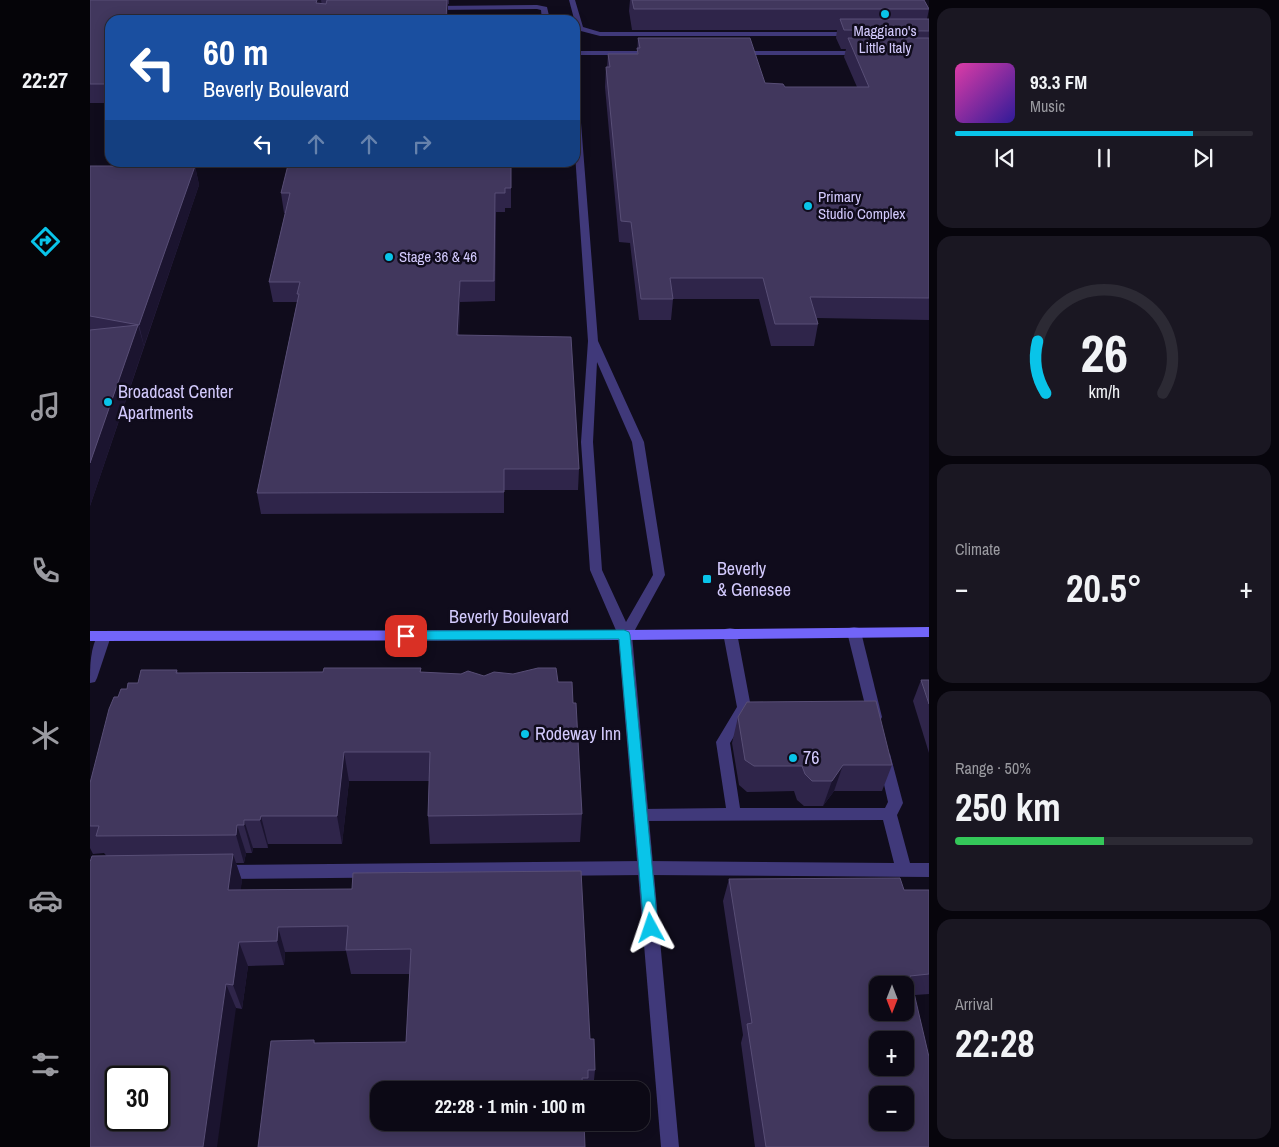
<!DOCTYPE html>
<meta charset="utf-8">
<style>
body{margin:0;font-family:"Archivo Narrow",sans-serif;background:#1a1722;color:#f1f3f6;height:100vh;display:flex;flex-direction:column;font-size:19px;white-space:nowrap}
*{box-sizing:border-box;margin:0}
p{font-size:16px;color:#9a9aa0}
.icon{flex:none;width:28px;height:28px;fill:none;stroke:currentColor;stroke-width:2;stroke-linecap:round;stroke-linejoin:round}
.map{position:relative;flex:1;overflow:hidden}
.drawer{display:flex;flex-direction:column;gap:8px;padding:8px;background:#07050c;width:350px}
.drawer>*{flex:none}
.banner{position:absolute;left:15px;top:15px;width:475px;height:152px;border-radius:15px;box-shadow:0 2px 12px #0003,0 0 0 1px #2c2a34;background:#1a4fa0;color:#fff;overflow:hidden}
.needle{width:32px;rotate:180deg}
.controls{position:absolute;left:779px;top:976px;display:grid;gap:10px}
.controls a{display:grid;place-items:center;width:45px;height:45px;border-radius:10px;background:#0c0915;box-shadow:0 2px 12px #0003,0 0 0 1px #2c2a34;font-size:25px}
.speed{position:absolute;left:15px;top:1066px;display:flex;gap:10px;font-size:25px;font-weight:700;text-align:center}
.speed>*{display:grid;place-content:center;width:65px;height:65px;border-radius:50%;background:#0c0915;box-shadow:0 2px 12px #0003,0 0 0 1px #2c2a34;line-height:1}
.speed .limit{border:2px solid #111;border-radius:8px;background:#fff;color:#111}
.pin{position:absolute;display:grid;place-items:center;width:42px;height:42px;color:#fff;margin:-21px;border-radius:10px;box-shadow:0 2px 8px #0006}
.me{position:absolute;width:55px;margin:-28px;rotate:355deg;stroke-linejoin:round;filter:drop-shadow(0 0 4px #0008)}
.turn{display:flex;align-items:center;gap:18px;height:105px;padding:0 15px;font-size:22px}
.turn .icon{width:65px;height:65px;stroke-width:2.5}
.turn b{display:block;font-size:35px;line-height:42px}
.lanes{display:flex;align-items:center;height:48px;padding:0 15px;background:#0003;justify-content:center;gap:25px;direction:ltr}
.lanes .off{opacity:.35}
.big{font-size:38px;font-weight:800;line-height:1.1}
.drawer .widget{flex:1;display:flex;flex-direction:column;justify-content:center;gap:8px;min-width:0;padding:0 18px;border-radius:15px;background:#1a1722}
.drawer .dial{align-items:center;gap:0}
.dial svg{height:130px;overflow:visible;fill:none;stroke:#2c2a34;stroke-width:7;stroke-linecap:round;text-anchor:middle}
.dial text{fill:#f1f3f6;stroke:none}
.song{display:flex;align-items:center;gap:15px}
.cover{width:60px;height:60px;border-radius:8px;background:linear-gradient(135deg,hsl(320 70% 55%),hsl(250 70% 35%))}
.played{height:5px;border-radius:2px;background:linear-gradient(90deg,#09c4e9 80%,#2c2a34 80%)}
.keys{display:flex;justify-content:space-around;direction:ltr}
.heat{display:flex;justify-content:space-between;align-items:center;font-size:28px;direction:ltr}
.charge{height:8px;border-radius:4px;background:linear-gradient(90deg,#34c759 50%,#2c2a34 0)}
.trip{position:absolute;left:280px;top:1081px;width:280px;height:50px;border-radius:15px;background:#0c0915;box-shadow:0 2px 12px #0003,0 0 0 1px #2c2a34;font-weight:800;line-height:50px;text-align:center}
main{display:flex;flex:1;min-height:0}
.tabs{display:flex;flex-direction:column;width:90px;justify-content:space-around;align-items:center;background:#050408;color:#9a9aa0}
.tabs .icon{width:35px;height:35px}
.tabs .on{color:#09c4e9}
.tabs b{font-size:22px;color:#f1f3f6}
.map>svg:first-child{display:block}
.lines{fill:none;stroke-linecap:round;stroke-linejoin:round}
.lane{fill:#40397a;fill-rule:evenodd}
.street{fill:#40397a;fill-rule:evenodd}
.secondary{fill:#7265f9;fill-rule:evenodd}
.wall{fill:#2f254a}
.shaded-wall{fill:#1b142f}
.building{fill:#41375d;stroke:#584e76;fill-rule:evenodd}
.route{fill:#09c4e9;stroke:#067f97}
.poi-dot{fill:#09c4e9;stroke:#100c1c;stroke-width:2}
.labels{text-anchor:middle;stroke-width:5;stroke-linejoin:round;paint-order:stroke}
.far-poi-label{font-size:15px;fill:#d3cafd;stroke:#100c1c;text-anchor:start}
.poi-label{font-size:18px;fill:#d3cafd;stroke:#100c1c;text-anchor:start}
.street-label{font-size:18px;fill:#d3cafd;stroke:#100c1c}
</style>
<main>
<nav class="tabs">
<b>22:27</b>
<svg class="icon on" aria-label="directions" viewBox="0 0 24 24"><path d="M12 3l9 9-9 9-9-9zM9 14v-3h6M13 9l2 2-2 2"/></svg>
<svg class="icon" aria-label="music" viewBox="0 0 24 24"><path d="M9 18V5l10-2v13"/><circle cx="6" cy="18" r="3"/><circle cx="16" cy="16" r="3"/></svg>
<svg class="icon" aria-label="phone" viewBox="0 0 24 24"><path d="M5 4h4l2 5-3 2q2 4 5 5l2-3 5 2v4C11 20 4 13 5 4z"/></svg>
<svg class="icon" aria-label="climate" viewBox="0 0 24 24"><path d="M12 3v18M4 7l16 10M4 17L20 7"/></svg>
<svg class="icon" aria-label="car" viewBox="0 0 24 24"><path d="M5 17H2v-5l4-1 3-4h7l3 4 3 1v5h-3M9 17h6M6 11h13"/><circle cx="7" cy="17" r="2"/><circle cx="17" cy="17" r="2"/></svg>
<svg class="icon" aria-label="filters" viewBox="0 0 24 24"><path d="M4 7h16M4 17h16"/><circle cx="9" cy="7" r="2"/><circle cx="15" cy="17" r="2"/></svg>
</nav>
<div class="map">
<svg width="839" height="1147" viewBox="0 0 839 1147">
<rect width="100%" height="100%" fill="#100c1c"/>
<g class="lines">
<g class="lane">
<polygon points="479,0 485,0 493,27 510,32 763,32 767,34 763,36 510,36 487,30"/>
<polygon points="447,5 457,7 460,20 452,20 451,10 447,9 343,10 339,8 343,6"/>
<polygon points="485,51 562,51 566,53 562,55 485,55"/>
<polygon points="647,51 770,51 774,53 770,55 650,55 646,53"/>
<path d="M 485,95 L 489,97 L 508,341 L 554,442 L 575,575 L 540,639 L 530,639 L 528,635 L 500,570 L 491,442 L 498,341 L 485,154 ZM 507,362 L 542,442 L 563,575 L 536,622 L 512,570 L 503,442 Z"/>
<polygon points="764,627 769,628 771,632 792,717 790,721 785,723 780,721 778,717 757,632 759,628"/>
<polygon points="640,628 645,629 647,633 660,702 665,707 663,711 658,713 640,743 650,808 795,808 798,802 788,758 790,754 795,752 800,754 813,803 807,815 820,863 839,863 839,877 555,875 132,879 127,877 124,872 127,867 132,865 555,861 804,863 793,820 550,821 545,820 543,815 545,810 550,809 636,808 626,742 647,707 633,633 635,629"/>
</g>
<g class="street">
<polygon points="535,630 540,631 542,635 589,1147 571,1147 528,635 530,631"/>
<path d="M 14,631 L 19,632 L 21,636 L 7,678 L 5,682 L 0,683 C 0,665 0,649 9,632 Z"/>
</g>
<polygon class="secondary" points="839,627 839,637 535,640 0,641 0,631 535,630"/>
</g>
<g class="wall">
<polygon points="0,0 359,0 359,4 358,4 358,12 20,20 20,103 0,103"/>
<polygon points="540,0 834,0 839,9 837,19 839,19 839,320 727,318 728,324 724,346 681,346 669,299 583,299 581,320 549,320 540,243 529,242 515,87 516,67 517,67 518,54 547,54 548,38 675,83 695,87 767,87 754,57 756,49 751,49 746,38 747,30 542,30 539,11"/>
<polygon points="421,162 421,208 415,208 415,212 406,212 405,301 370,302 369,335 489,469 488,490 414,490 414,513 171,514 167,493 207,302 183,302 179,282 195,213 194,213 191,193 207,165"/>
<polygon points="0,166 105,166 109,185 0,506"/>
<polygon points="331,668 331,672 468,682 483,703 492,814 490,842 340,844 338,816 339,781 259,781 252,844 178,844 178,848 163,848 162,853 156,853 154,863 146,863 152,881 150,890 262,889 500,1039 505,1070 503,1090 289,1090 168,1147 224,1040 225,1043 316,1042 320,974 261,974 256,951 195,952 194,965 158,966 152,1009 146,1008 14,853 3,854 0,848 0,783 28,697 37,689 48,683 87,670 88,673 233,672"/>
<polygon points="831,680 839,680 839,753 823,701"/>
<polygon points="648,717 802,765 792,791 744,791 733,806 714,806 707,800 704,791 657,792 649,785 642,743"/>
<polygon points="639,879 814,890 839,890 839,994 825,995 839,1147 665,1147 651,1043 653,1035 633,901"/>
</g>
<g class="shaded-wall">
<polygon points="227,0 231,0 232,6 226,3"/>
<polygon points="357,0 358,12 358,20 356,20"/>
<polygon points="105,166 109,185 54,346 49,325"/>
<polygon points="370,281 370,302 368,356 367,335"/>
<polygon points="48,325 54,346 0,506 0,463"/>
<polygon points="254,752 259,781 252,844 247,816"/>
<polygon points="753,765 744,791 733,806 742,781"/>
<polygon points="171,816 178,844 178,848 170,820"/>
<polygon points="154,820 163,848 162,853 154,825"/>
<polygon points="147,825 156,853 154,863 146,835"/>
<polygon points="143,854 152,881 147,916 138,890"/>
<polygon points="188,927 195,952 194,965 187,941"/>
<polygon points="149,942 158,966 152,1009 143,985"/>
<polygon points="136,984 146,1008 127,1147 113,1147"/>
</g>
<g class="building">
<polygon points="0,0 227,0 226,3 236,4 237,0 357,0 356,20 20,20 20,84 0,84"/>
<polygon points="542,0 834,0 839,9 544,9"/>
<polygon points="750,19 839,19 839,31 754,30"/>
<polygon points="548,38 660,38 675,83 693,84 695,87 779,87 758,38 839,38 839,298 720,297 728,324 685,324 673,278 580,278 583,299 551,299 541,222 531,221 516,67 520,67 518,54 548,54 547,48 550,48"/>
<polygon points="208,162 421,162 421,188 415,188 415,193 405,193 404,281 370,281 367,335 481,337 489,469 414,469 414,492 167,493 209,294 207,294 210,282 179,282 200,193 191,193 198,165 207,165"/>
<polygon points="0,166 105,166 49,325 0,316"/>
<polygon points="48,325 0,463 0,330"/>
<polygon points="234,668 331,668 330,672 371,674 378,671 394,676 404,672 423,674 448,668 466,668 468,682 482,682 483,703 486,703 492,814 338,816 340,752 254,752 247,816 171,816 170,820 154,820 154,825 147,825 146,835 6,836 9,826 0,826 0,783 19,709 24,697 28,697 31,689 37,689 38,683 48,683 51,670 87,670 86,673 233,672"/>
<polygon points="831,680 839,680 839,704"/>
<polygon points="786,701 802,765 753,765 742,781 722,781 715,774 712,766 664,766 655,760 648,717 657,702"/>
<path d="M 143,854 L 138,890 L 262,889 L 263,873 L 491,871 L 500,1039 L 504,1039 L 505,1070 L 498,1070 L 498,1078 L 492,1078 L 493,1090 L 289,1090 L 289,1122 L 494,1122 L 495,1147 L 168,1147 L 181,1041 L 224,1040 L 224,1043 L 316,1042 L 321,949 L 256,950 L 258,926 L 188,927 L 187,941 L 149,942 L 143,985 L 136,984 L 113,1147 L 0,1147 L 0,862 L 2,856 ZM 26,1078 L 69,1078 L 69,1120 L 26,1120 Z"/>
<path d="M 810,878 L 814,890 L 839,890 L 839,974 L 820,976 L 839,1057 L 839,1147 L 676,1147 L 657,1024 L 662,1023 L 639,879 ZM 788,985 L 815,985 L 815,1012 L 788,1012 ZM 788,1040 L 815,1040 L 815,1068 L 788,1068 ZM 788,1095 L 815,1095 L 815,1122 L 788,1122 Z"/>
</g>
<polygon class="route" points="534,630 539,632 540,635 568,928 566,933 561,935 556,933 554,928 529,639 316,640 311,639 310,636 311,633 316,631"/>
<g class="poi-dot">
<circle cx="795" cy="14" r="5"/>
<circle cx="718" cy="206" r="5"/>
<circle cx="299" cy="257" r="5"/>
<circle cx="18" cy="402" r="5"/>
<rect x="612" y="574" width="10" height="10" rx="2.5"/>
<circle cx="435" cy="734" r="5"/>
<circle cx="703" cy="758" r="5"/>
</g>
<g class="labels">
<g class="far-poi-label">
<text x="795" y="36" text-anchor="middle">Maggiano's<tspan x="795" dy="17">Little Italy</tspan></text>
<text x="728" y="202">Primary<tspan x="728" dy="17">Studio Complex</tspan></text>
<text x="309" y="262">Stage 36 &amp; 46</text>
</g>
<g class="poi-label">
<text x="28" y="398">Broadcast Center<tspan x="28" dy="21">Apartments</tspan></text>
<text x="627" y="575">Beverly<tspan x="627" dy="21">&amp; Genesee</tspan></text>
<text x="445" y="740">Rodeway Inn</text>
<text x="713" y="764">76</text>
</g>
<g class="street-label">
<text x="419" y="623">Beverly Boulevard</text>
</g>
</g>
</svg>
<div class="controls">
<a><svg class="needle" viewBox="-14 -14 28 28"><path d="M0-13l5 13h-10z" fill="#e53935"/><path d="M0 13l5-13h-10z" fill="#9a9aa0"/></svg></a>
<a>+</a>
<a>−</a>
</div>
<div class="speed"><div class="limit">30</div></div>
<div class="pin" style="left:316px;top:636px;background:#d93025"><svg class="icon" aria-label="arrive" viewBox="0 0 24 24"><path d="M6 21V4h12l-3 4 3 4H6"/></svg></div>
<svg class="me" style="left:561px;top:928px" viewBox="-20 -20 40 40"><path d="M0-17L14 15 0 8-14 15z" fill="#09c4e9" stroke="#fff" stroke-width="4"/></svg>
<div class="trip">22:28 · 1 min · 100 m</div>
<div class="banner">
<div class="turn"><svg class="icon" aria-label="left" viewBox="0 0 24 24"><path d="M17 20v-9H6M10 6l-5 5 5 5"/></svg><div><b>60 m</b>Beverly Boulevard</div></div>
<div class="lanes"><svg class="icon" aria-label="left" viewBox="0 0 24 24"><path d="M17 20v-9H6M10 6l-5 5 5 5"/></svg><svg class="icon off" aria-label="ahead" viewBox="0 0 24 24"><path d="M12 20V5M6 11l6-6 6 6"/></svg><svg class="icon off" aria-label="ahead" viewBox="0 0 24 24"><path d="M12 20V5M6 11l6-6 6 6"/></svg><svg class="icon off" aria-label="right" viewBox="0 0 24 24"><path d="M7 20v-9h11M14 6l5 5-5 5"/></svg></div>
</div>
</div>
<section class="drawer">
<div class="widget">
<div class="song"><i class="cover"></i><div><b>93.3 FM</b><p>Music</p></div></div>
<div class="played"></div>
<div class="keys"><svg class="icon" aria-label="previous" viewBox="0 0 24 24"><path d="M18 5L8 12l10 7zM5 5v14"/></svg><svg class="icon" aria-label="pause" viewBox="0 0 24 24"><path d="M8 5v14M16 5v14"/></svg><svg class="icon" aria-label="next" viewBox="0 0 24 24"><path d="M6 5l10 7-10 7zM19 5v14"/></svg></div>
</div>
<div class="widget dial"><svg viewBox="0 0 100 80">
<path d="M14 69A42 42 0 1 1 86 69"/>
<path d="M14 69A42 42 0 0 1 9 37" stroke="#09c4e9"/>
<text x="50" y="56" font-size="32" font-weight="700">26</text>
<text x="50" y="72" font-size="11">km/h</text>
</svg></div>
<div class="widget"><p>Climate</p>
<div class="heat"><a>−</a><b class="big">20.5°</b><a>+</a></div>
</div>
<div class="widget"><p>Range · 50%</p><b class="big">250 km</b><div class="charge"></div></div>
<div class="widget"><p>Arrival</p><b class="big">22:28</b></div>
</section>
</main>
